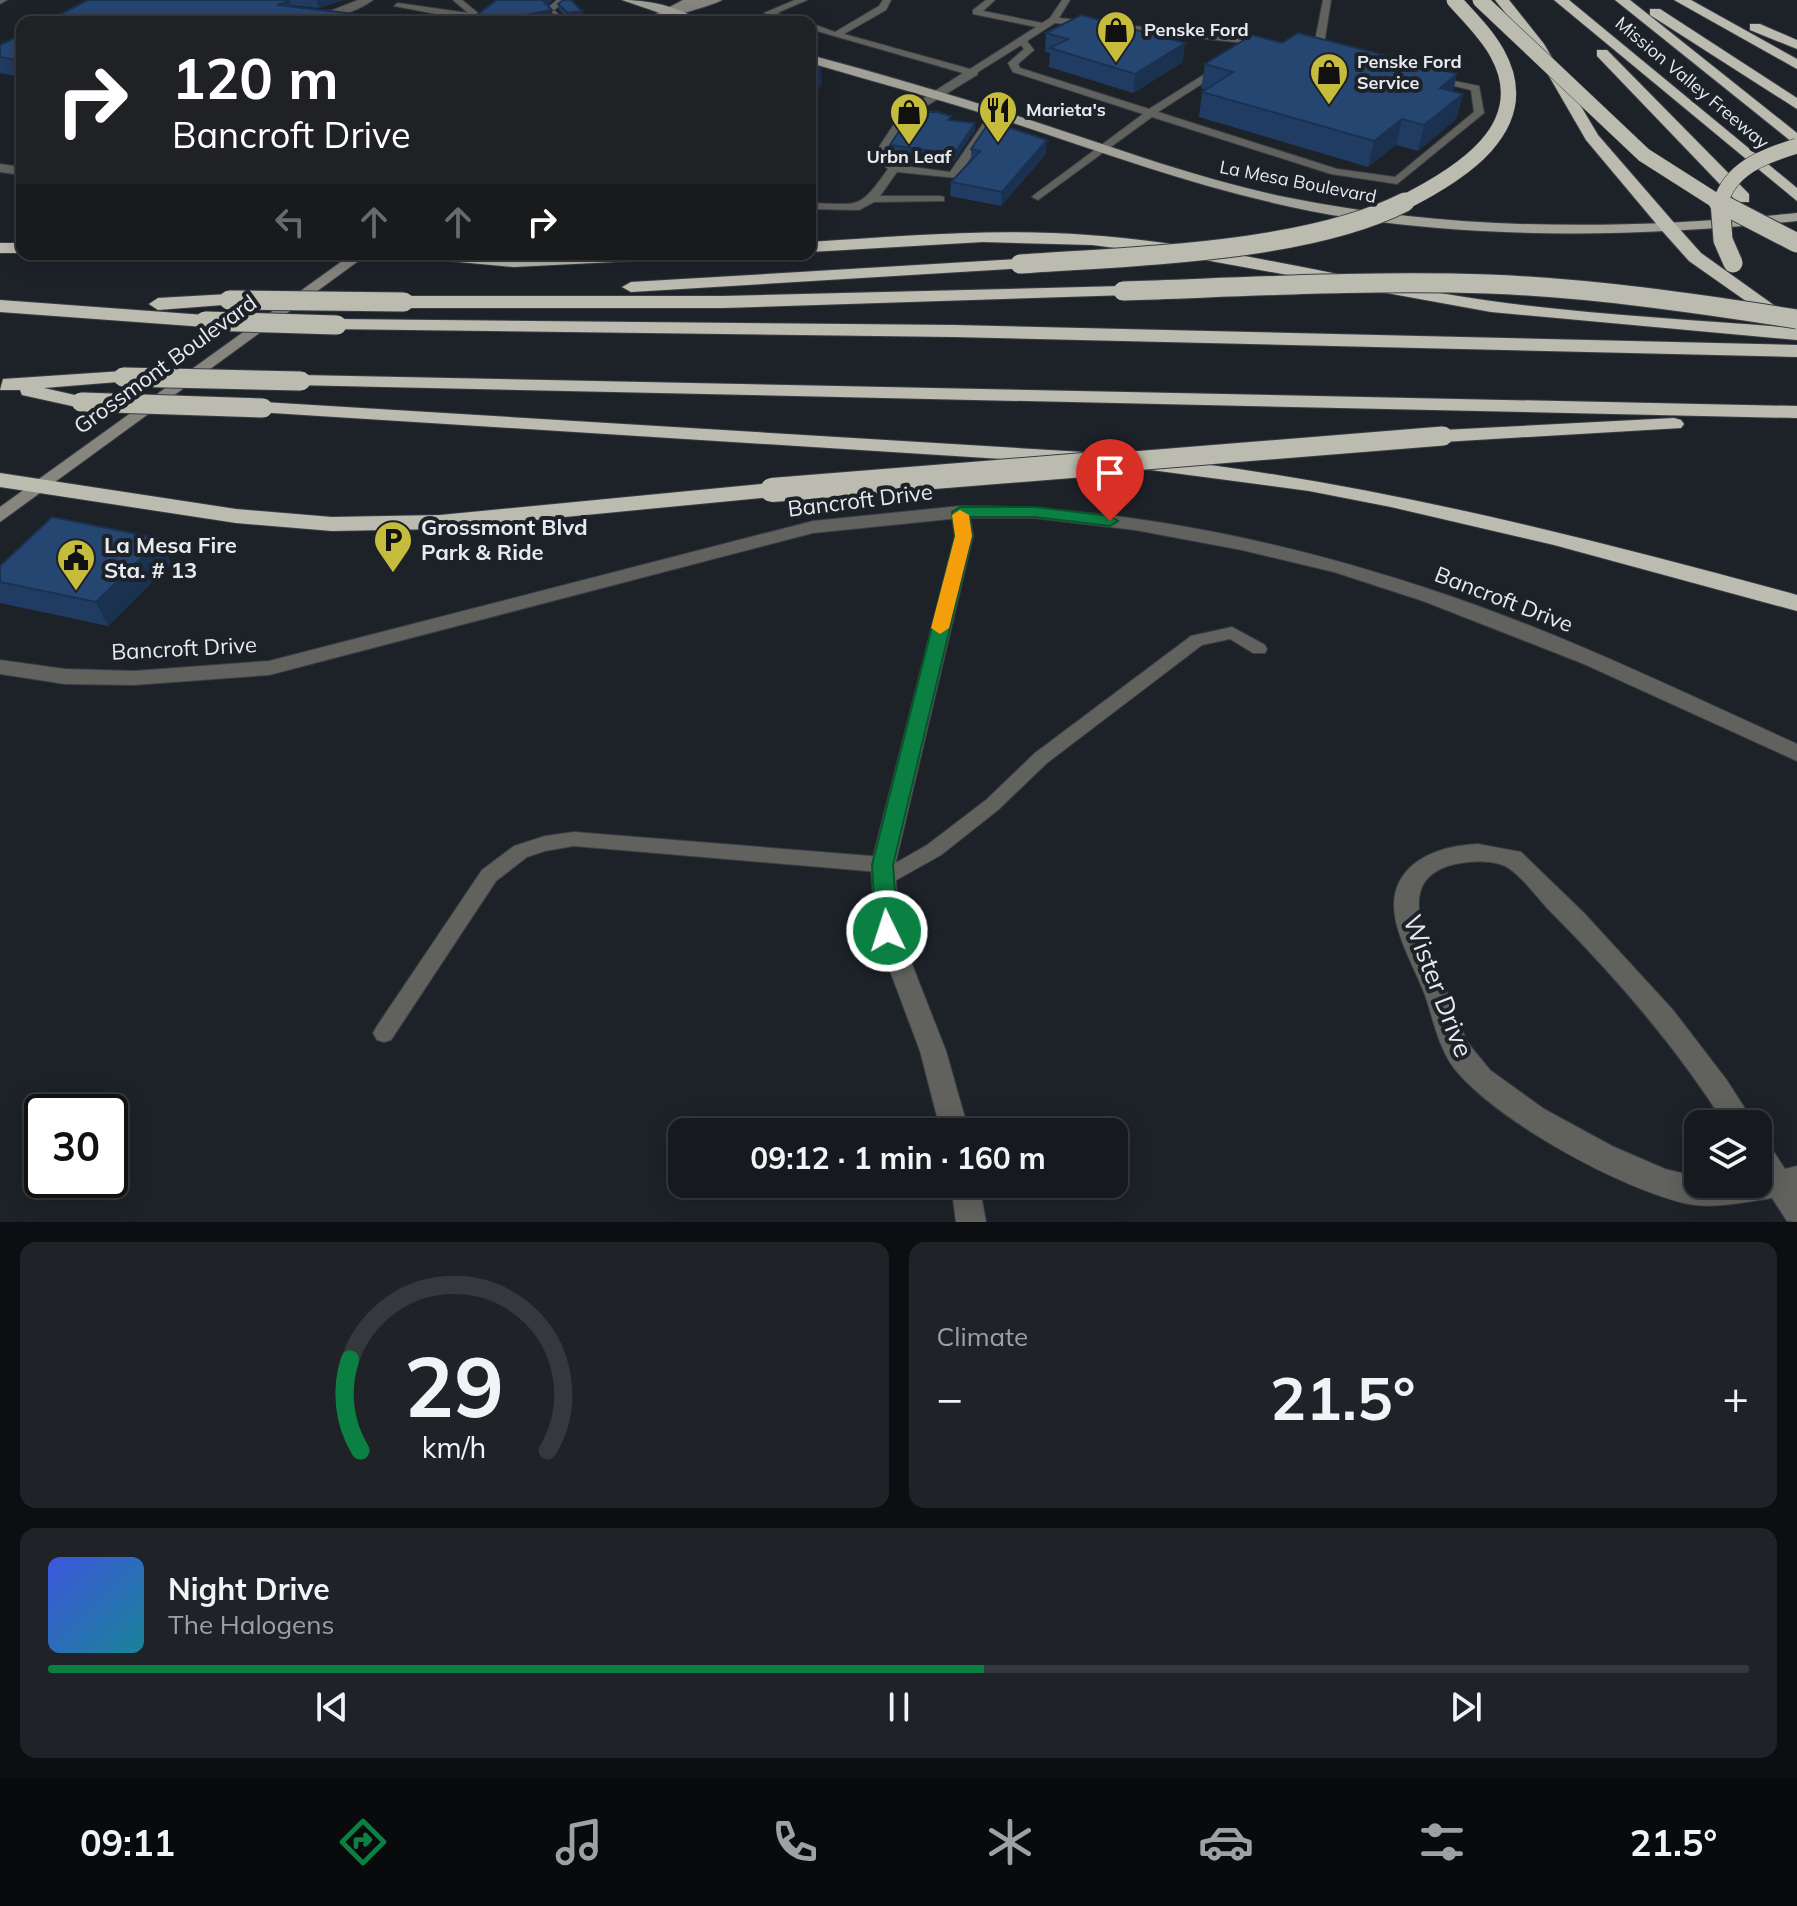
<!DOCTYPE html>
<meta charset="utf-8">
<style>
body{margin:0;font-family:Mulish,sans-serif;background:#1f2328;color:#f1f3f6;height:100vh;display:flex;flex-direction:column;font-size:30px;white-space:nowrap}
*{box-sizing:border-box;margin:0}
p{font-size:26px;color:#9ea1a4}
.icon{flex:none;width:44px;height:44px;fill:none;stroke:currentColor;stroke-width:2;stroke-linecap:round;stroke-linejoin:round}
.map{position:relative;height:1222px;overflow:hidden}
.details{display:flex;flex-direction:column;gap:20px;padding:20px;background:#0c0e11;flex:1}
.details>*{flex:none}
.banner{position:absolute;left:16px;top:16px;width:800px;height:244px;border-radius:16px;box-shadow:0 4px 20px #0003,0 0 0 2px #35383d;background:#202124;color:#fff;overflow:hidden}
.tools{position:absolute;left:1684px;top:1110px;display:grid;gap:16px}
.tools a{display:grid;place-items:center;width:88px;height:88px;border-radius:16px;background:#161a1f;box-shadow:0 4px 20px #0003,0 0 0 2px #35383d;font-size:40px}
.speed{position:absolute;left:24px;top:1094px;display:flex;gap:16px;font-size:40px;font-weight:700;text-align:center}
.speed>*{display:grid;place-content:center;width:104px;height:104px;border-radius:50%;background:#161a1f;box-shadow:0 4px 20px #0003,0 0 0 2px #35383d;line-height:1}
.speed .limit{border:4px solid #111;border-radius:12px;background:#fff;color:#111}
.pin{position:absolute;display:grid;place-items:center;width:68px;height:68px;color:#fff;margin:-82px -34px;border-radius:50% 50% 50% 0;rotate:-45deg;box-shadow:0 0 8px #0007}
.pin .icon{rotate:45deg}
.me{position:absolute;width:88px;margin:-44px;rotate:356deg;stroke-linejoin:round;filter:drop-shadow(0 0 6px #0008)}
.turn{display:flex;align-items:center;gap:28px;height:168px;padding:0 24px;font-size:36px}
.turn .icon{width:104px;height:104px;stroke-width:2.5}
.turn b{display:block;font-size:56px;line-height:68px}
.lanes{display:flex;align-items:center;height:76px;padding:0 24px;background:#0003;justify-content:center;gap:40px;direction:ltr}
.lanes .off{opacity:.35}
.big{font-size:60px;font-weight:700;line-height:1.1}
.details .widget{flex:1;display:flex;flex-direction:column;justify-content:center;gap:12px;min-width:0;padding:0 28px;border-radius:16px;background:#1f2328}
.details .dial{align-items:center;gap:0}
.dial svg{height:208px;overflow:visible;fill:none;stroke:#35383d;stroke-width:7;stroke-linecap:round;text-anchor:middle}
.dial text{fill:#f1f3f6;stroke:none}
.song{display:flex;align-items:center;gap:24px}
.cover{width:96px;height:96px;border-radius:12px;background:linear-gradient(135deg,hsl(230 70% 55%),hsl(190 70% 35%))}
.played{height:8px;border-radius:4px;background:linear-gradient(90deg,#0b8043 55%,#35383d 55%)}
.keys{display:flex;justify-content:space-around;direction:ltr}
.heat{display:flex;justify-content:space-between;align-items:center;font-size:44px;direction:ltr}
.details .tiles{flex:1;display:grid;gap:20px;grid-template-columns:1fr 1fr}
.widget:last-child{grid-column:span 2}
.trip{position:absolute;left:668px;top:1118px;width:460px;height:80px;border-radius:16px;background:#161a1f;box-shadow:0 4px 20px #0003,0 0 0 2px #35383d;font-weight:700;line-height:80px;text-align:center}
.menu{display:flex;height:128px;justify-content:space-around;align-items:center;background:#090a0c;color:#9ea1a4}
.menu .icon{width:56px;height:56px}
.menu .selected{color:#0b8043}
.menu b{font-size:36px;color:#f1f3f6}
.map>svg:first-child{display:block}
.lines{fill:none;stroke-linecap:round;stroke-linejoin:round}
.service-casing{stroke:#393e45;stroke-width:2}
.minor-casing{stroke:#393e45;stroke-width:2}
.tertiary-casing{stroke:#393e45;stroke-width:2}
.secondary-casing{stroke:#393e45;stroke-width:2}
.primary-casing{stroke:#393e45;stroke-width:2}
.motorway-casing{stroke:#393e45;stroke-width:2}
.service{fill:#61615d;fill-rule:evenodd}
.minor{fill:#61615d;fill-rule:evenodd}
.tertiary{fill:#61615d;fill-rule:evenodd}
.secondary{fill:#86857e;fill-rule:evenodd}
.primary{fill:#a2a198;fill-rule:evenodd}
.motorway{fill:#bbbbaf;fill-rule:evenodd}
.motorway-bridge-far2-casing{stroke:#393e45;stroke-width:16;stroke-linecap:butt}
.motorway-bridge-far1-casing{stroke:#393e45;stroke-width:21;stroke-linecap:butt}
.motorway-bridge-casing{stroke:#393e45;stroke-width:26;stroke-linecap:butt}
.motorway-bridge-far2{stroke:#bbbbaf;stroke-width:15}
.motorway-bridge-far1{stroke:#bbbbaf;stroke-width:19}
.motorway-bridge{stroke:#bbbbaf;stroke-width:24}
.wall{fill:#213c62}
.shaded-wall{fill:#1b3150}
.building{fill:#264672;stroke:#1b3150;stroke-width:2}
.route{fill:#0b8043;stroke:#07532c;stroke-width:2}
.slow{fill:#f59e0b}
.labels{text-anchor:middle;stroke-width:8;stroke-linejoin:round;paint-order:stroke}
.far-poi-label{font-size:18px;font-weight:bold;fill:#e7eaef;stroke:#1d2229;text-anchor:start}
.far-street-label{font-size:18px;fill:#e7eaef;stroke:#1d2229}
.street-label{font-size:22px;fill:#e7eaef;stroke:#1d2229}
.poi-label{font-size:22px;font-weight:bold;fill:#e7eaef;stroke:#1d2229;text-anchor:start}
.near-street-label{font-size:26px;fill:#e7eaef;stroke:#1d2229}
</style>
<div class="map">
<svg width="1797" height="1222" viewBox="0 0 1797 1222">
<rect width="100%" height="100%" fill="#1d2229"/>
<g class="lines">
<g class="service-casing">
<g id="service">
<polygon points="453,0 462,0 478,13 468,20 394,6 398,3 468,13"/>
<polygon points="557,0 567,0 554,10 567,22 558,22 545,10"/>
<polygon points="795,0 807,0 777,13 801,22 788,22 764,13"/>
<path d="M 883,0 L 891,0 L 886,10 L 844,34 L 970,69 L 1036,27 L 973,14 L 973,10 L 986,0 L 995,0 L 983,11 L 1042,23 L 1050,18 L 1062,0 L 1070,0 L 1059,18 L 1266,40 L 1266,44 L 1263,45 L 1055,23 L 1027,41 L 1034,50 L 1018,64 L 1020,68 L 1149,109 L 1216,67 L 1222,67 L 1222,71 L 1158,112 L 1337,169 L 1395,177 L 1474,112 L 1471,90 L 1430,80 L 1430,76 L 1479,86 L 1484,113 L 1397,184 L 1331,174 L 1152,117 L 1038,200 L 1032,197 L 1034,195 L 1143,114 L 1013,72 L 1008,63 L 1024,49 L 1021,45 L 978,72 L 977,75 L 910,116 L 884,155 L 897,165 L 950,172 L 991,112 L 999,112 L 1000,114 L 957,178 L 897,172 L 880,196 L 940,196 L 944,197 L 944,201 L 874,202 L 859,210 L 810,209 L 810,203 C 860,204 858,211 888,169 L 873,156 L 902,112 L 963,73 L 810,29 L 810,23 L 835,32 L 879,6 Z"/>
<polygon points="1323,0 1331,0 1323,51 1318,54 1313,51"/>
<polygon points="1232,627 1265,645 1267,649 1265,653 1253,653 1230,639 1202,645 1047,763 998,810 941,855 884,887 877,884 874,879 879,872 574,846 545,851 527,857 496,881 391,1040 384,1042 377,1040 373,1033 377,1026 482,870 514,846 545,836 574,832 883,857 890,860 892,865 927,845 986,800 1035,753 1191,636"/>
</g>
</g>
<g class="minor-casing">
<g id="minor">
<polygon points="0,0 7,0 0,4"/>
<path d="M 358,0 L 373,0 C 358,11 326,24 308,14 L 333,10 Z"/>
<polygon points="0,164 22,167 22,175 0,172"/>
<polygon points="960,506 969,512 973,536 895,865 899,931 946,1051 969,1132 941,1132 920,1051 875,931 871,865 955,536 951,512"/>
<path d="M 1478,844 L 1521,852 L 1584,913 L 1673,1010 L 1726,1079 L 1755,1124 L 1725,1124 C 1675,1045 1614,975 1548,909 C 1536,896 1520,874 1505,866 C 1486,858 1450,861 1434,873 C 1413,887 1418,913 1424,934 L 1467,1042 L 1490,1070 L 1544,1109 L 1612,1146 L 1665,1169 L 1698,1177 L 1698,1184 L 1758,1184 L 1758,1139 L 1768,1143 L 1785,1169 L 1797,1166 L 1797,1222 L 1787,1221 L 1772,1198 C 1745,1202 1714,1209 1688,1204 C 1621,1189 1503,1124 1458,1073 C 1439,1052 1434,1021 1425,995 C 1416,971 1402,948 1396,922 C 1384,867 1432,846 1478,844 Z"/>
<polygon points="951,1184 979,1184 986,1222 956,1222"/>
</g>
</g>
<g class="tertiary-casing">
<path id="tertiary" d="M 960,506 C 1121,506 1282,540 1435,591 C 1559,632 1678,690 1797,744 L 1797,761 L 1584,664 L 1423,601 L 1334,572 L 1242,550 L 1135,530 L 1035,518 L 960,518 L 813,533 L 269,675 L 134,685 L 65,684 L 0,674 L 0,660 L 65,669 L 134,671 L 269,661 L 813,521 Z"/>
</g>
<g class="secondary-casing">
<g id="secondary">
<path d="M 683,0 L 722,0 C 712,6 654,22 641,22 Z"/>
<polygon points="352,254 368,254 0,522 0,507"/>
</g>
</g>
<g class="primary-casing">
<g id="primary">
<path d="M 622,0 C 648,0 679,6 701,22 L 686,22 Z"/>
<path d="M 810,55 C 890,76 969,100 1048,126 C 1126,152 1204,180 1285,197 C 1455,232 1626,230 1797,213 L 1797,221 C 1648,236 1499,240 1351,218 C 1232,200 1120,158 1007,121 C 942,100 876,82 810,63 Z"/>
</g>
</g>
<g class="motorway-casing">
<g id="motorway">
<path d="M 1495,0 L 1509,0 L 1544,44 L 1598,135 L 1676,225 L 1701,253 L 1792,318 L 1794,322 L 1786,327 L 1797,328 L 1797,340 L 1491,312 L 1194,258 L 1092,245 L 983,242 L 810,252 L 810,242 C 903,236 995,228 1088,235 C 1209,243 1327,275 1446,294 C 1557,313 1671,318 1783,327 L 1689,261 L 1664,233 L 1586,140 L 1531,45 Z"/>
<polygon points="1554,0 1569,0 1797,188 1797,201"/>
<polygon points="1615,0 1630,0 1797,133 1797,146"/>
<polygon points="1674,0 1691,0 1797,59 1797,69"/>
<polygon points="1650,9 1660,9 1797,98 1797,109 1650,15"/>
<polygon points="1750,24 1760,24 1797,40 1797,49 1750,30"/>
<polygon points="1597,50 1607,50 1749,194 1749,202 1737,202 1597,56"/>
<rect x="0" y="243" width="22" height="10"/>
<polygon points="417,254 683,254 674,259 514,267 426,259"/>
<polygon points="1020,259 1026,260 1026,268 631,292 622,287 631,282"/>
<polygon points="1123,286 1129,287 1129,295 723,308 404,308 395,302 404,296 723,296"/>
<polygon points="229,294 238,300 236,304 158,310 149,304 158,298"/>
<polygon points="0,300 205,315 214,321 205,327 0,312"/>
<polygon points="337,319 954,325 1797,345 1797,357 954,337 330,329 330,321"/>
<polygon points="123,371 133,377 130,381 44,388 88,398 91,402 81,408 22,395 20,390 0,390 3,379"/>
<polygon points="301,375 1797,406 1797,418 294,385 291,381"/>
<polygon points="263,402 1083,452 1094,458 1083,464 256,412 253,408 256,404"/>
<polygon points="1674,418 1681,420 1684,424 1681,428 1443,442 1433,436 1443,430"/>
<path d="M 1144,457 C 1367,481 1581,536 1797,595 L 1797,611 L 1554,545 L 1391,507 L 1309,491 L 1136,468 L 1133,463 Z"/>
<polygon points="0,473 236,509 332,517 440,515 772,483 783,490 772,497 440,529 332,531 236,523 0,487"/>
</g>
</g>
<use href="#service" class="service"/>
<use href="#minor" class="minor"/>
<use href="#tertiary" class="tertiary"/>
<use href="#secondary" class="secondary"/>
<use href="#primary" class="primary"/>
<use href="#motorway" class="motorway"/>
<g class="motorway-bridge-far2-casing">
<g id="motorway-bridge-far2">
<polyline points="1480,0 1644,155 1721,204"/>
<path d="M 1401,204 C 1457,176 1539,128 1497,53 C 1486,33 1469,17 1454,0"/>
<path d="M 1720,204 C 1730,168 1764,156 1797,146"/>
</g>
</g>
<g class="motorway-bridge-far1-casing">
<g id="motorway-bridge-far1">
<polyline points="1718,202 1797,243"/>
<polyline points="1720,202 1723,240 1733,263"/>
<path d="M 1020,264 C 1132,256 1305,253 1405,202"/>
<path d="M 1123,291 C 1245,287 1367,280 1488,284 C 1592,288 1695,303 1797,319"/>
<polyline points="229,300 404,302"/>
<polyline points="205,321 337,325"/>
<polyline points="123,377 301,381"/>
<polyline points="81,402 263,408"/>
<polyline points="1096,464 1443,436"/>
</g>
</g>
<g class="motorway-bridge-casing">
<polyline id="motorway-bridge" points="772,490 1121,462"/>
</g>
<use href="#motorway-bridge-far2" class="motorway-bridge-far2"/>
<use href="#motorway-bridge-far1" class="motorway-bridge-far1"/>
<use href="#motorway-bridge" class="motorway-bridge"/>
</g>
<g class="wall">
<polygon points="88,0 343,0 319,8 290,5 291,6"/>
<polygon points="558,4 582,11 583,17 569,20 559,10"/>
<polygon points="1046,33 1183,62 1133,93 1049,67 1050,53 1045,52"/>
<polygon points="22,34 22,77 0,73 0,45"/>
<polygon points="1282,43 1457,74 1453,91 1463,94 1456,119 1418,151 1396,145 1368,167 1199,117 1202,92 1205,90 1201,88 1205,64"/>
<polygon points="951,120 975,123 975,130 954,161 890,152 890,145"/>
<polygon points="971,149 1046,154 1001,206 950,196 951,182 971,160"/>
<polygon points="171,563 108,626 0,603 0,566"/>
</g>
<g class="shaded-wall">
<polygon points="316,0 343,0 319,8"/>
<polygon points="540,0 553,0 542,10"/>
<polygon points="289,1 294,17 277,5"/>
<polygon points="552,10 554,22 489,22"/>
<polygon points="582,11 583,17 569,20 568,13"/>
<polygon points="1185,43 1183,62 1133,93 1135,74"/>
<polygon points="821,68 822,85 810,100 810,81"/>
<polygon points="1457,74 1451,99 1440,88"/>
<polygon points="1463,94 1456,119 1418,151 1424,125"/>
<polygon points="1402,119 1396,145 1368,167 1374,141"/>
<polygon points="975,123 975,130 954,161 954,154"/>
<polygon points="1047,140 1046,154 1001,206 1002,192"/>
<polygon points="161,539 171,563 108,626 96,602"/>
</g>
<g class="building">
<polygon points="88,0 284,0 289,1 277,5 425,22 45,22"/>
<polygon points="497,0 542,0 552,10 489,22 467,22"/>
<polygon points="563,0 571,0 582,11 568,13 558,4"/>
<polygon points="1081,15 1185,43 1135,74 1050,48 1068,39 1046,33"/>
<polygon points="1298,33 1457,74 1440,88 1463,94 1424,125 1402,119 1374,141 1202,92 1233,72 1205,64 1252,35 1282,43"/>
<polygon points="22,34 22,61 0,57 0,45"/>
<polygon points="810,66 821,68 810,81"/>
<polygon points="912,112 937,112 951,116 948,120 975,123 954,154 890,145"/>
<polygon points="990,121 1047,140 1002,192 951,182 980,151 971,149"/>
<polygon points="52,517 161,539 96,602 0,582 0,566"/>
</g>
<polygon class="route" points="960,507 1035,507 1110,516 1118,521 1110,526 1035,517 969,517 972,536 893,865 898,931 895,938 879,938 876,931 872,865 955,536 952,512"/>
<polygon class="slow" points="960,510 969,515 972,536 949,628 940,634 931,628 955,536 952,515"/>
<defs>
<g id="shop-pin" transform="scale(2)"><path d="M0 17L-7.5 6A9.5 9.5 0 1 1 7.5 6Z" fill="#c6bc3c" stroke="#1d2229"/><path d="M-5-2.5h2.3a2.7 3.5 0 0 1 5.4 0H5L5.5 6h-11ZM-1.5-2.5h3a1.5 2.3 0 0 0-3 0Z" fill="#111"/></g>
<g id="restaurant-pin" transform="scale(2)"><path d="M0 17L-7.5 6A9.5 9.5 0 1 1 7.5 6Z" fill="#c6bc3c" stroke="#1d2229"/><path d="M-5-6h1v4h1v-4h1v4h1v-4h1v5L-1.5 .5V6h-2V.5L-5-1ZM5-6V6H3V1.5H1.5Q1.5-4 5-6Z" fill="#111"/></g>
<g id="parking-pin" transform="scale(2)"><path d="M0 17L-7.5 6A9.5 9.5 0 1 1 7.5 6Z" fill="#c6bc3c" stroke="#1d2229"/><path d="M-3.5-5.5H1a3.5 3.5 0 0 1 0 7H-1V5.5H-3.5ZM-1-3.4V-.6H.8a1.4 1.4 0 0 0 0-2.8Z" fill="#111"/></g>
<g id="civic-pin" transform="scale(2)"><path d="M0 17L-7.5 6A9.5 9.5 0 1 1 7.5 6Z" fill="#c6bc3c" stroke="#1d2229"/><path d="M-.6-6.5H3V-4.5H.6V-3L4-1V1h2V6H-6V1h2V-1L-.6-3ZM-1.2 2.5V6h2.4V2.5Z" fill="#111"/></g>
</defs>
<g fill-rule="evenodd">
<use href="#shop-pin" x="1116" y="30"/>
<use href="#shop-pin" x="1329" y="72"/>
<use href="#restaurant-pin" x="998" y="110"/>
<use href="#shop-pin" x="909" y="112"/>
<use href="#parking-pin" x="393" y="540"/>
<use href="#civic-pin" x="76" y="558"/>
</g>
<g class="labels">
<g class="far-poi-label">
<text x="1144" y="36">Penske Ford</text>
<text x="1357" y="68">Penske Ford<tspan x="1357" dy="21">Service</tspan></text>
<text x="1026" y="116">Marieta's</text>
<text x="909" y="163" text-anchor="middle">Urbn Leaf</text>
</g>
<g class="far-street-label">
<text transform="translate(1692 83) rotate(40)" y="6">Mission Valley Freeway</text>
<text transform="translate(1298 182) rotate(11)" y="6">La Mesa Boulevard</text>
</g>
<g class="street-label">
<text transform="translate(165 364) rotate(-36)" y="8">Grossmont Boulevard</text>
<text transform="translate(860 500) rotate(-7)" y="8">Bancroft Drive</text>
<text transform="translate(1504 599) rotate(21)" y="8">Bancroft Drive</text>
<text transform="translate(184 648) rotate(-3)" y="8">Bancroft Drive</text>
</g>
<g class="poi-label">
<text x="421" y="535">Grossmont Blvd<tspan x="421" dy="25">Park &amp; Ride</tspan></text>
<text x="104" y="553">La Mesa Fire<tspan x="104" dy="25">Sta. # 13</tspan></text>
</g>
<g class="near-street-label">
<text transform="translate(1438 986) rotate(69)" y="9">Wister Drive</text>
</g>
</g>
</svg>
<div class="tools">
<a><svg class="icon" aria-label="layers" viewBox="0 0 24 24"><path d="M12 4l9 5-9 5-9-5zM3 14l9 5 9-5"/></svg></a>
</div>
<div class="speed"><div class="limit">30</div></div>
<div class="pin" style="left:1110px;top:521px;background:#d93025"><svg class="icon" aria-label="arrive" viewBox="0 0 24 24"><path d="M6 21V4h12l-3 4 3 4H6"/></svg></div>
<svg class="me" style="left:887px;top:931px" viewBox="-20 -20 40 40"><circle r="17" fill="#0b8043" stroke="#fff" stroke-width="3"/><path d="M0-11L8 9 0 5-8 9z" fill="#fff"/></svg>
<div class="trip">09:12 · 1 min · 160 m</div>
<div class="banner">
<div class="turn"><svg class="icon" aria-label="right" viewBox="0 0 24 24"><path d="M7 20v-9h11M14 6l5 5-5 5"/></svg><div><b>120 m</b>Bancroft Drive</div></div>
<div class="lanes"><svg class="icon off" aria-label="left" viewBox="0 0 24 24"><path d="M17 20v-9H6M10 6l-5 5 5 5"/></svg><svg class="icon off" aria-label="ahead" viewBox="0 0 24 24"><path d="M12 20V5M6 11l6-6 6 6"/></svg><svg class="icon off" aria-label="ahead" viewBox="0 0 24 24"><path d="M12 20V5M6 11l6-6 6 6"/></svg><svg class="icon" aria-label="right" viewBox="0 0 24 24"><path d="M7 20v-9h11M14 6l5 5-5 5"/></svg></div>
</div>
</div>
<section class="details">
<div class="tiles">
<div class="widget dial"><svg viewBox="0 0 100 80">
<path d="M14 69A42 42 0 1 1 86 69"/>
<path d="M14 69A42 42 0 0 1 10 34" stroke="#0b8043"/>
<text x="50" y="56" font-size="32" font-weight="700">29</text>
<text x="50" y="72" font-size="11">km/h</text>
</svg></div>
<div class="widget"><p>Climate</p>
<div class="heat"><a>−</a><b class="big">21.5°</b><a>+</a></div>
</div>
<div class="widget">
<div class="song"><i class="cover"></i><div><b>Night Drive</b><p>The Halogens</p></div></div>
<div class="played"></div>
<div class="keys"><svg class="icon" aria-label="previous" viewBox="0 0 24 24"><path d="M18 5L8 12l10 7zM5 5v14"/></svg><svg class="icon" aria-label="pause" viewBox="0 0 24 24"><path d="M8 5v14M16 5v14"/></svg><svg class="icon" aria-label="next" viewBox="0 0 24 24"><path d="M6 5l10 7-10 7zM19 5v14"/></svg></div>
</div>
</div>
</section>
<nav class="menu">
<b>09:11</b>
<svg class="icon selected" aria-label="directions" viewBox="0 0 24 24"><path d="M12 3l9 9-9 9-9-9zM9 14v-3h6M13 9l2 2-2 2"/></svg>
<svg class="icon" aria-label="music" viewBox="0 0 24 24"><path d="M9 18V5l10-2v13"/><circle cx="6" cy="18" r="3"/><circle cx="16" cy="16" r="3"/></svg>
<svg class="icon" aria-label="phone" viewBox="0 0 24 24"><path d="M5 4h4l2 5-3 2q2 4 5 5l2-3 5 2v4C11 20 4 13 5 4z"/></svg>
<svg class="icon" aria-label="climate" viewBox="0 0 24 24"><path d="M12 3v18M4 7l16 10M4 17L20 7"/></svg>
<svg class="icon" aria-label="car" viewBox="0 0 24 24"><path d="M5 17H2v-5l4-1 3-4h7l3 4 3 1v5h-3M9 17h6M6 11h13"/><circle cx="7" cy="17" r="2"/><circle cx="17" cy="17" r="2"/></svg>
<svg class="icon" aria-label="filters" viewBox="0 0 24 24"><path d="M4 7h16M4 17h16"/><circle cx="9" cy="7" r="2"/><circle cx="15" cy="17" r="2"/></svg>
<b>21.5°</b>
</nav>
